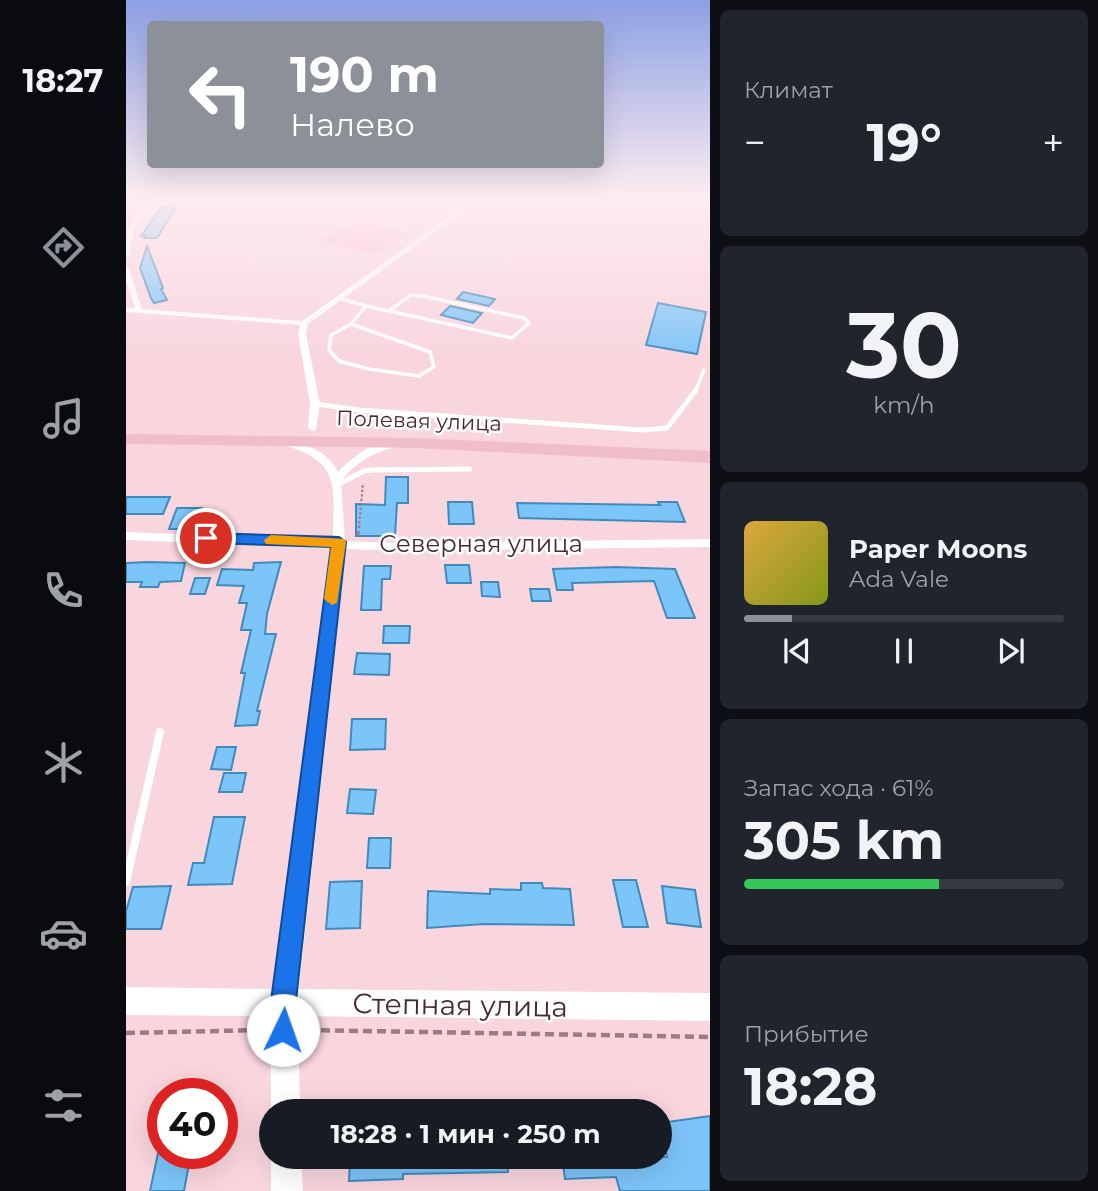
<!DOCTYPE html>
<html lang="ru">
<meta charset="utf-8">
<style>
body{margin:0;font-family:Montserrat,sans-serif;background:#20242c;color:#f1f3f6;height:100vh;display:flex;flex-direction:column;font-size:26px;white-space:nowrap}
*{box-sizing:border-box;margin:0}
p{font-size:23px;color:#9ea1a6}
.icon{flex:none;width:38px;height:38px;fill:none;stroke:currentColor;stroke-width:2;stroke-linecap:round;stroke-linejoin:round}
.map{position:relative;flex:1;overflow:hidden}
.drawer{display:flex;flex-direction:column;gap:10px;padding:10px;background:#0d0f14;width:388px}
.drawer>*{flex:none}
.banner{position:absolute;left:21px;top:21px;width:457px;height:147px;border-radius:7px;box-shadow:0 7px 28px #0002;background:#8c9099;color:#fff;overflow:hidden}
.speed{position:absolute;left:21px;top:1078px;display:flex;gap:14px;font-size:35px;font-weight:700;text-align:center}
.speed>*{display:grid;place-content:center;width:91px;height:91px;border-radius:50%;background:#171b24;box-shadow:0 7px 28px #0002;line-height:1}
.speed .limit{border:10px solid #d22;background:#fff;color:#111}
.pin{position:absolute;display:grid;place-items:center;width:60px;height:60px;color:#fff;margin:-30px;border:4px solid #fff;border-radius:50%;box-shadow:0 2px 7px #0007}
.me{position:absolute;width:77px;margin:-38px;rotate:3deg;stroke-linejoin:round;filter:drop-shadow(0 0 5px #0008)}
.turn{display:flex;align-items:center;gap:24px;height:147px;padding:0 28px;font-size:32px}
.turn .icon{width:91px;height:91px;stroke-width:2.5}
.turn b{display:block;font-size:49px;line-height:60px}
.big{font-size:52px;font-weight:700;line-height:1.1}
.drawer .card{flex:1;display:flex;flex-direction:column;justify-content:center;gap:10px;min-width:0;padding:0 24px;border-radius:10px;background:#20242c}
.drawer .dial{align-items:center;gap:0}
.dial b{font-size:91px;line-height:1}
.song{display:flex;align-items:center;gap:21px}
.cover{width:84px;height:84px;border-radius:10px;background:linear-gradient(135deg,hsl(40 70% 55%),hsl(70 70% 35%))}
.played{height:7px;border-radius:4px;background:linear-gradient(90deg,#8c9099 15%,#363941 15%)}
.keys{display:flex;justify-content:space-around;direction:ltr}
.heat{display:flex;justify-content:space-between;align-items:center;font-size:38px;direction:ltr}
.charge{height:10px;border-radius:5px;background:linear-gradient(90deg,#34c759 61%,#363941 0)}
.trip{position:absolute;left:133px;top:1099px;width:413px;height:70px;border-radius:35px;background:#171b24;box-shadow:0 7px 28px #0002;font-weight:700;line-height:70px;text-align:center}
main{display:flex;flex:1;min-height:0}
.dock{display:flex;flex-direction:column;width:126px;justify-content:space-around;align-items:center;background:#090b0e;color:#9ea1a6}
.dock .icon{width:49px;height:49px}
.dock .on{color:#8c9099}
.dock b{font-size:32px;color:#f1f3f6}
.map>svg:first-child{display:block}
.built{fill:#fcc2d2}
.building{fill:#7cc5f9;stroke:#418abb;stroke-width:2}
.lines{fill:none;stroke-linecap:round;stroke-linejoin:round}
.path-far2{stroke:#9d7a84;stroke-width:2;stroke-dasharray:2.5 2;stroke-linecap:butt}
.path-far1{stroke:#9d7a84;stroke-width:2.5;stroke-dasharray:5 3.5;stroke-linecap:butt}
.path{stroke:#9d7a84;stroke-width:4.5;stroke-dasharray:9 5;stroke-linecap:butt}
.lane-far2{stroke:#fff;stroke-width:3.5}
.lane-far1{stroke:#fff;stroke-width:5}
.lane{stroke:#fff;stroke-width:8}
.street{fill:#fff;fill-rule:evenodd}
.secondary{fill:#fff;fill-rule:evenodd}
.highway{fill:#f0becb;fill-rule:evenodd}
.route{fill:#1a73e8;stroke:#114b97;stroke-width:2}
.slow{fill:#f59e0b}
.labels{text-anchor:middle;stroke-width:5;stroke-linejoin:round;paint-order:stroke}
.far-street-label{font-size:21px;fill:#492732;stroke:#fff}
.street-label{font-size:24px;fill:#492732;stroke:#fff}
.near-street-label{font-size:28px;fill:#492732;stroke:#fff}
</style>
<main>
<nav class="dock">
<b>18:27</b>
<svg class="icon on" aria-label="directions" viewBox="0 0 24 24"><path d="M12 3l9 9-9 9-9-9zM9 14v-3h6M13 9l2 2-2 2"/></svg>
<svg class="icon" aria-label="music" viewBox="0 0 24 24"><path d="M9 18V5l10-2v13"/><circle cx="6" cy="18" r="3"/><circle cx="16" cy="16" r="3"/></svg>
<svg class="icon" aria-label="phone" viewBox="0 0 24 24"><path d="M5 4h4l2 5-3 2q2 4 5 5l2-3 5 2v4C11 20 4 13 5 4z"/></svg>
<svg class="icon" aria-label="climate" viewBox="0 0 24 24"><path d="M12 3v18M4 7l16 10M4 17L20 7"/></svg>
<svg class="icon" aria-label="car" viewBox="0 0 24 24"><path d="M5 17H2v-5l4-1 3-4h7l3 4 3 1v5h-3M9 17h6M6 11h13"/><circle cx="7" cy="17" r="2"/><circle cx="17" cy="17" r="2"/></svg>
<svg class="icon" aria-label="filters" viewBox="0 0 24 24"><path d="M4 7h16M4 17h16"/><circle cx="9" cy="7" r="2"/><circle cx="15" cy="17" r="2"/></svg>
</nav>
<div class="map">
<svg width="584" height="1191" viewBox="0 0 584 1191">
<rect width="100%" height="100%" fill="#f9d5de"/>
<polygon class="built" points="230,221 285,233 251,255 194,241"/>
<g class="building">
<polygon points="37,206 49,209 31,238 18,238 19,236 15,236"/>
<polygon points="21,246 37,288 35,289 41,300 28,303 25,298 14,268"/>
<polygon points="337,292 369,299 363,306 331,299"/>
<polygon points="532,303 580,312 571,354 520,345"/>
<polygon points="324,306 356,313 347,323 315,315"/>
<polygon points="260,477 282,477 282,503 271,503 269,536 230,536 230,504 259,505"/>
<polygon points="0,497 44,497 37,514 0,514"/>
<polygon points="322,502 346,502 348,524 323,524"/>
<polygon points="532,502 551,502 559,522 393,518 391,503 534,505"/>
<polygon points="51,508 76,508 68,529 43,529"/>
<polygon points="23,562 59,563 55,581 34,582 32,587 14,587 16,582 0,582 0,563"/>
<polygon points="155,562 141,614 139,634 150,634 131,711 134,711 131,725 109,726 119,673 115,673 125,630 115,630 121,603 113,603 118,586 91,585 96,569 127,570 128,563"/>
<polygon points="319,565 343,565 345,583 321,583"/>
<polygon points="238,566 265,566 264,579 256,579 255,610 235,610"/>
<polygon points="490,567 549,569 569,618 541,618 528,581 446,583 447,590 431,590 427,569"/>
<polygon points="69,578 84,578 79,594 64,594"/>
<polygon points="355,582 372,582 374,597 356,596"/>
<polygon points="404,589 423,589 425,601 406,601"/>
<polygon points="258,626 284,626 283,643 257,643"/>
<polygon points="231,653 264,654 263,675 228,674"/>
<polygon points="226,719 260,719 259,749 224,750"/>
<polygon points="91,747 110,747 105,770 85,769"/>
<polygon points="98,773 120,773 116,792 93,792"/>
<polygon points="224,789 250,790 247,814 221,813"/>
<polygon points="88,817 119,817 106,884 62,885 67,863 78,863"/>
<polygon points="243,838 265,838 264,868 241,868"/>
<polygon points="487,880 510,880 522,927 497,927"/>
<polygon points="236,881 234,928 200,929 204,882"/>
<polygon points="395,883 416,883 417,888 444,889 448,925 358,924 301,928 302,891 364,894 364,889 395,890"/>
<polygon points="45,886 35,929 0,929 0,911 7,887"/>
<polygon points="536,886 569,890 575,927 541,923"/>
<polygon points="584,1116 584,1191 494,1191 490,1177 439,1179 436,1157 541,1157 534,1123"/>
<polygon points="32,1153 65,1153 58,1191 24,1191"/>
<polygon points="224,1157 381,1157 382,1172 277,1174 277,1179 223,1181"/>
</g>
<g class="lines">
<polyline class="path-far2" points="233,528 237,483"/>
<polyline class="path-far1" points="232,536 233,527"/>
<g class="path">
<polyline points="181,1030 584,1037"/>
<polyline points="0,1033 136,1030"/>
</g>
<g class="lane-far2">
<polyline points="212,298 240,306 225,324"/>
<polyline points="240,306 386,338 403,323 398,318 297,296 285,295 263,311"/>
<polygon points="225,324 304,352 308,367 293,376 243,369 213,361 203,350 205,335"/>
<polyline points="569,392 578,370"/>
</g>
<g class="lane-far1">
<polyline points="189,404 234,410 516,430 541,428 570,390"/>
<polyline points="211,485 238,471 246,470 344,469"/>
</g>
<polyline class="lane" points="0,882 34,732"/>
<g class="street">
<path d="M 27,198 L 33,198 L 9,225 L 3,255 L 0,257 C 0,224 6,221 27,198 Z"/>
<polygon points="349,198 355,198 182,324 180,334 194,404 190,430 187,431 182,428 184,404 172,334 174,325 0,312 0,308 9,308 0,279 0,266 3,268 16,309 176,321"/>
<path d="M 161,440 C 182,446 202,451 212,472 C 224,459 255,434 273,445 L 271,447 C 247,452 231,462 215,481 L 219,541 L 273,543 L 584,539 L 584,547 L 273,551 L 0,540 L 0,532 L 207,540 C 207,487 217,463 158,445 L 158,441 Z"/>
</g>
<g class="secondary">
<polygon points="213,536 221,542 173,989 584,993 584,1021 172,1016 174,1111 145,1111 145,1114 144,1016 0,1015 0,987 146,989 205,542"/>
<polygon points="145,1155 175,1157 177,1191 145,1191"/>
</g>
<polygon class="highway" points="0,434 289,438 584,451 584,463 289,448 0,444"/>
</g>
<linearGradient id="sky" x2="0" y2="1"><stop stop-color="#8da0e4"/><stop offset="0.54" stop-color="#fcecf0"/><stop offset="1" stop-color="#fcecf0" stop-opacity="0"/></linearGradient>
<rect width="584" height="364" fill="url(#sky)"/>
<polygon class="route" points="80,533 213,537 220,542 170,1001 169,1030 166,1039 157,1042 148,1039 144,1030 145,1001 205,547 80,543 72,538"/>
<polygon class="slow" points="145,535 218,539 220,542 211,603 206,605 198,599 205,547 140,544 138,540"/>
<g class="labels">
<g class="far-street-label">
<text transform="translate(293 421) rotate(2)" y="7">Полевая улица</text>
</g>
<g class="street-label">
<text x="355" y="552">Северная улица</text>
</g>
<g class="near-street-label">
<text transform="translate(334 1005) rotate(1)" y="10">Степная улица</text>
</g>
</g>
</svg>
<div class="speed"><div class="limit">40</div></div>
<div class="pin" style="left:80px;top:538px;background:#d93025"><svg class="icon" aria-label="arrive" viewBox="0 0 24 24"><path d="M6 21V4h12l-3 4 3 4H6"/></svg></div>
<svg class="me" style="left:157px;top:1030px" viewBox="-20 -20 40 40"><circle r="19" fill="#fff"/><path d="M0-13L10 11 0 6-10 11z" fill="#1a73e8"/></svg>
<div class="trip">18:28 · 1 мин · 250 m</div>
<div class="banner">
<div class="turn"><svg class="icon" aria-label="left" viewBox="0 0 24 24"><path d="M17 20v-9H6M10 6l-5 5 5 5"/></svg><div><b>190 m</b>Налево</div></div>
</div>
</div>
<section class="drawer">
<div class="card"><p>Климат</p>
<div class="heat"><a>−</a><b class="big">19°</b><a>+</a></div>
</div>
<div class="card dial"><b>30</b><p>km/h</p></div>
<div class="card">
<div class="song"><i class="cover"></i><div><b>Paper Moons</b><p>Ada Vale</p></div></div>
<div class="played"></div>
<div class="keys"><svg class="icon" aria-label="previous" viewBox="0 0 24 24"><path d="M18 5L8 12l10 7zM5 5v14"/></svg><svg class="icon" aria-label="pause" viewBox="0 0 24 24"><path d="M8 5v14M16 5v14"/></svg><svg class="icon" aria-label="next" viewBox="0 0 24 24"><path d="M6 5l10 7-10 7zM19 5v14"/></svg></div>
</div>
<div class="card"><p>Запас хода · 61%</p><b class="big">305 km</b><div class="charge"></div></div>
<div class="card"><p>Прибытие</p><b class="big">18:28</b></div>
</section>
</main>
